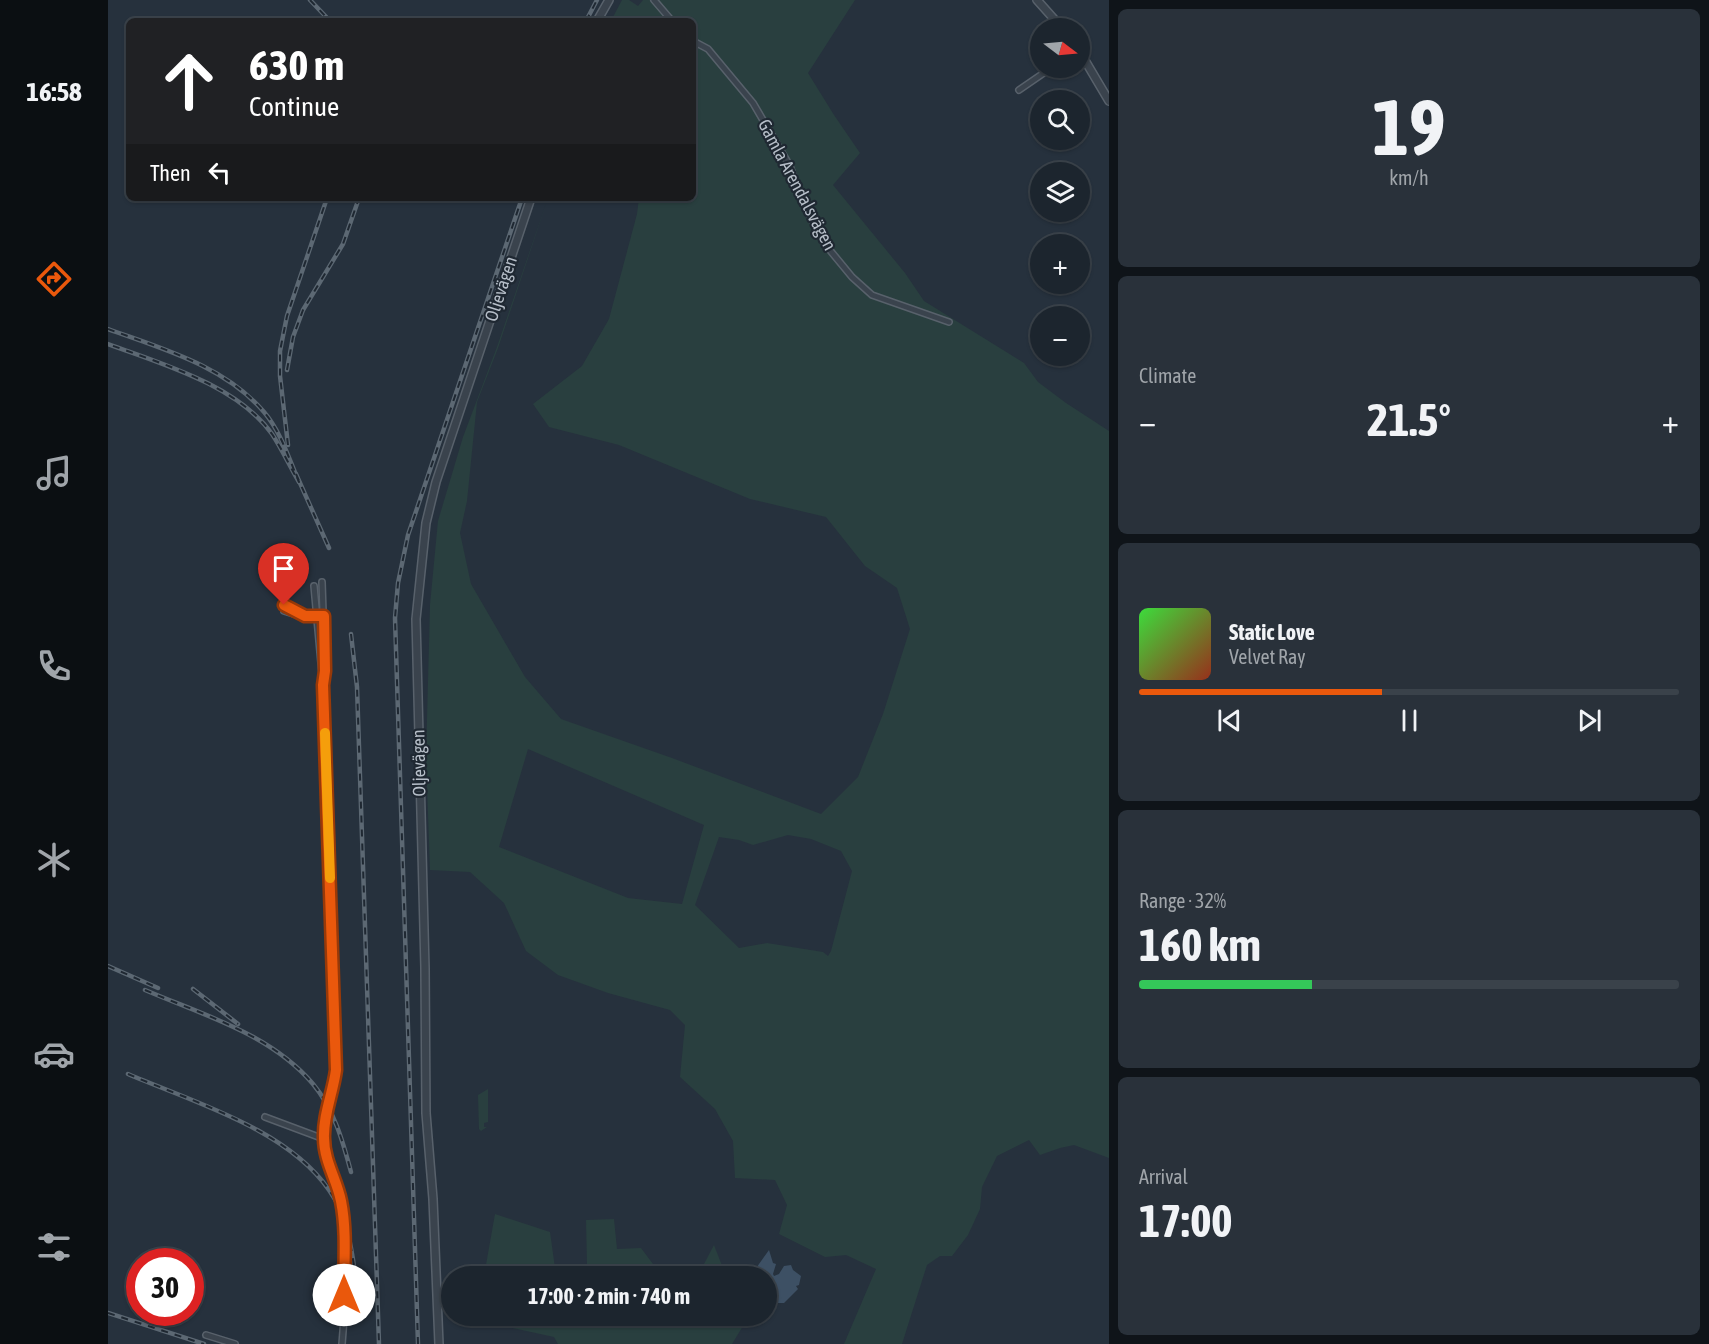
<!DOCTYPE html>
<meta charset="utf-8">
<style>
body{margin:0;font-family:"Asap Condensed",sans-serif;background:#29313a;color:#f1f3f6;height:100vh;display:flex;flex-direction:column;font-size:22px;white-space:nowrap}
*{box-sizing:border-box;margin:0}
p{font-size:20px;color:#a0a5aa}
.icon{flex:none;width:33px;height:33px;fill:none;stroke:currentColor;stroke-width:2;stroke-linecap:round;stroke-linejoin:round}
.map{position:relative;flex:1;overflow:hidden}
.side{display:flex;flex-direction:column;gap:9px;padding:9px;background:#0f1419;width:600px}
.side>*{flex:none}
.hud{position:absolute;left:18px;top:18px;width:570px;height:183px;border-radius:9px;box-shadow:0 2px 4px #0004,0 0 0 2px #3a424a;background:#202124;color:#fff;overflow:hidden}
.needle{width:39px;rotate:106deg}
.buttons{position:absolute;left:922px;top:18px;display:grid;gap:12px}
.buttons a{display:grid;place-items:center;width:60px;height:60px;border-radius:50%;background:#1c252e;box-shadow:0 2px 4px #0004,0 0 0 2px #3a424a;font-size:30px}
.speed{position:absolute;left:18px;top:1248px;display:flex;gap:12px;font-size:30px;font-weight:700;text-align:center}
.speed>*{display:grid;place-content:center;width:78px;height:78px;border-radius:50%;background:#1c252e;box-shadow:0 2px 4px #0004,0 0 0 2px #3a424a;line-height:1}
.speed .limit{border:9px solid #d22;background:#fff;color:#111}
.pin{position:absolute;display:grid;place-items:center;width:51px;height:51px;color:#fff;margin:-62px -26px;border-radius:50% 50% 50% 0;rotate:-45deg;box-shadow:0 0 6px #0007}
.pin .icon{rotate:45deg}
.me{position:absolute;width:66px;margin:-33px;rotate:0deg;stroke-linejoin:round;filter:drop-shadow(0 0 4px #0008)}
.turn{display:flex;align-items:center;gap:21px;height:126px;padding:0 24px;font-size:27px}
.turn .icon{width:78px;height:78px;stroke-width:2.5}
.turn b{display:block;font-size:42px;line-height:51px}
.then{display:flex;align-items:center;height:57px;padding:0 24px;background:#0003;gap:12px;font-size:22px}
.big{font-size:45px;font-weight:700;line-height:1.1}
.side .card{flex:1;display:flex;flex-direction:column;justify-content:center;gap:9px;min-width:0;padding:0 21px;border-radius:9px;background:#29313a}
.side .dial{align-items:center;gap:0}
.dial b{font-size:78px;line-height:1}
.song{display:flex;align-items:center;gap:18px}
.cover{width:72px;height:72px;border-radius:9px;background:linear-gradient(135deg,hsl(120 70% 55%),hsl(10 70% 35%))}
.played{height:6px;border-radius:3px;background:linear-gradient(90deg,#ea580c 45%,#3a424a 45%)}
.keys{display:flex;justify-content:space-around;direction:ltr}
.heat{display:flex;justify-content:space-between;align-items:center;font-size:33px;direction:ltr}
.charge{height:9px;border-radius:4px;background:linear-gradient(90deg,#34c759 32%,#3a424a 0)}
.trip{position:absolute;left:333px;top:1266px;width:336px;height:60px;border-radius:30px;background:#1c252e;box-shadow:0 2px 4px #0004,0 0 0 2px #3a424a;font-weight:700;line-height:60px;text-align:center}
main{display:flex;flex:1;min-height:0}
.dock{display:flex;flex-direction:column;width:108px;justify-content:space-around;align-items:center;background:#0b0f12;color:#a0a5aa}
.dock .icon{width:42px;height:42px}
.dock .on{color:#ea580c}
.dock b{font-size:27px;color:#f1f3f6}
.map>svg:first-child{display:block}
.green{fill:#293f3f;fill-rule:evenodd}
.water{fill:#3d5064}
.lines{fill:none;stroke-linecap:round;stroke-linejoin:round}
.minor-casing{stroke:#58616b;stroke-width:8}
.tertiary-casing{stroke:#58616b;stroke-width:10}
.minor{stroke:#3a434d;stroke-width:5}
.tertiary{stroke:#3a434d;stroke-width:7}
.rail-casing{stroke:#5c6873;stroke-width:4.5}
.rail{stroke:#1f2832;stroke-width:2;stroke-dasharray:7;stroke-linecap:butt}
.route-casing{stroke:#983908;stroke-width:15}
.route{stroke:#ea580c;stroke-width:10}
.slow{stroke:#f59e0b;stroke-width:10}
.labels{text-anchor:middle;stroke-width:4.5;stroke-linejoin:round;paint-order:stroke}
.street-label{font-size:18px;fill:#b6bec8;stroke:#1f2832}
</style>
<main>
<nav class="dock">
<b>16:58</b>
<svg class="icon on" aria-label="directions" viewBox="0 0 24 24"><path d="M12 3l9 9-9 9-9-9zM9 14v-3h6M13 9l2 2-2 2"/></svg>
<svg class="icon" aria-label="music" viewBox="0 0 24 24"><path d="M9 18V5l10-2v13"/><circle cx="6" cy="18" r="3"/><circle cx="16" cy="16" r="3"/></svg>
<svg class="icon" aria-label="phone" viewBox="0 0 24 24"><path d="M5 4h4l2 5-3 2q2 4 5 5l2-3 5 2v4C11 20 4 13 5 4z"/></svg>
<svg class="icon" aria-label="climate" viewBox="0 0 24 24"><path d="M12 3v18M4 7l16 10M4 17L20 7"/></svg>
<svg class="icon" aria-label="car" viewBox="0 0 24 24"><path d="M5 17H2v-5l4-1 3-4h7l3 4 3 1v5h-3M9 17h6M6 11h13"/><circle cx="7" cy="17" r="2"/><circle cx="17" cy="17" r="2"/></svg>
<svg class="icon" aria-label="filters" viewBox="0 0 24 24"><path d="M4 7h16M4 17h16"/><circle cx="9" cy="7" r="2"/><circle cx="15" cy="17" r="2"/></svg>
</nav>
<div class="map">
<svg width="1001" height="1344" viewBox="0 0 1001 1344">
<rect width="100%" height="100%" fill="#26313d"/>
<g class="green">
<path d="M 514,0 L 521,0 L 530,6 L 535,0 L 747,0 L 700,73 L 726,115 L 752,153 L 725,185 L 797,273 L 816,301 L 916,363 L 930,382 L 958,403 L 1001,431 L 1001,1158 L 966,1145 L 952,1148 L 932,1155 L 921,1140 L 889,1156 L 874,1187 L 872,1209 L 860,1235 L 844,1256 L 832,1256 L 819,1265 L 794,1344 L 736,1344 L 768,1269 L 738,1255 L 717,1257 L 671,1234 L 679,1205 L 667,1180 L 627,1178 L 625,1141 L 607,1109 L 572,1077 L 577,1025 L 562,1010 L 500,993 L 450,975 L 418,951 L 396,903 L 362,872 L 322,870 L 318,758 L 322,605 L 330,521 L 355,437 L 389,347 L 440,198 L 390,348 L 369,402 L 359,501 L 352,533 L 363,584 L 417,677 L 453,719 L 564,758 L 713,814 L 750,777 L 775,714 L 802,629 L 789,588 L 757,566 L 718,517 L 642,499 L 511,445 L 441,427 L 425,404 L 474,366 L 501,319 L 529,214 L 531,198 L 585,198 L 585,21 L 515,21 L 505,17 ZM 420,749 L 596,825 L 574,904 L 520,898 L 391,847 ZM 680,835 L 703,839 L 733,851 L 744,871 L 723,951 L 720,956 L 715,952 L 659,943 L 631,948 L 587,905 L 611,837 L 631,840 L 645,845 Z"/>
<polygon points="380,1089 380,1122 376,1123 376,1127 379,1127 373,1131 371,1129 370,1095"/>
<polygon points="387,1214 442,1232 448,1275 479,1265 478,1220 506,1219 509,1249 533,1248 554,1276 376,1276"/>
<polygon points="606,1245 618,1276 581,1276 596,1264"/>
<polygon points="369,1316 615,1316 617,1319 632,1318 635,1326 624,1344 450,1344 446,1337 368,1320"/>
</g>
<polygon class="water" points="661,1250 665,1263 668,1264 665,1274 666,1276 671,1274 676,1266 683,1265 685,1270 693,1276 691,1285 688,1286 690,1289 676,1303 663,1303 659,1300 658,1276 647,1276 646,1271"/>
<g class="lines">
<g class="minor-casing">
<g id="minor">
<polyline points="546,0 564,21"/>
<polyline points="585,41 600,49 645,103 682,166 695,202 716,243 744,277 764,295 841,322"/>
<polyline points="911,90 943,68"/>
<polyline points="214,582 217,671 216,680"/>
<path d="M 206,586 L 215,685 L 228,1070 C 225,1093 215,1115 216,1138 C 216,1161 231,1182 234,1205 C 239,1250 238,1299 234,1344"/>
<polyline points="176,605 196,615"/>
<polyline points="176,611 189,615 210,617"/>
<polyline points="157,1117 216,1139"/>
<polyline points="98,1335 127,1344"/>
</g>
</g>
<g class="tertiary-casing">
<g id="tertiary">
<polyline points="929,0 954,28"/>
<polyline points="489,21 501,0"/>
<polyline points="972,52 1001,101"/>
<polyline points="331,1344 325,1199 318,1113 317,968 308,619 318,523 328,482 423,198"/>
</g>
</g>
<use href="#minor" class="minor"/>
<use href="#tertiary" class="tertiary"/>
<g class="rail-casing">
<g id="rail">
<polyline points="202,0 222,21"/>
<polyline points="478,21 489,0"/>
<path d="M 0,329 C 55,349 117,366 156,412 C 173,432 181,459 191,482 C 182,467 174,449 164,434 C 129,385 54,364 0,344"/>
<polyline points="179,370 185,337 195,310 235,244 251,198"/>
<polyline points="180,445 172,376 172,351 179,316 219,198"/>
<polyline points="188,474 221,548"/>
<polyline points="243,634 249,687 271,1344"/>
<polyline points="0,966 50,988"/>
<polyline points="85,989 130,1024"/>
<path d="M 37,990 C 95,1015 163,1034 205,1084 C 226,1109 235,1142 243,1172"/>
<path d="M 20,1074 C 85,1102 179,1129 221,1190 C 238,1214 243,1244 247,1273"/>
<polyline points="0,1313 96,1344"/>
<polyline points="310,1344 287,618 290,583 300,535 414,198"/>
</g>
</g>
<use href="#rail" class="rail"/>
</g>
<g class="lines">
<g class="route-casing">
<path id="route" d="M 176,605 L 197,616 L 216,616 L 217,671 L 215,685 L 228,1070 C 225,1093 215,1115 216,1138 C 216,1161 229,1180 233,1201 C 239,1231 236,1264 236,1295"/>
</g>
<use href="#route" class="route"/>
<polyline class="slow" points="217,733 222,878"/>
</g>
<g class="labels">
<g class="street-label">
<text transform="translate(689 185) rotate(62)" y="6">Gamla Arendalsvägen</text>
<text transform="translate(393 289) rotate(-72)" y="6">Oljevägen</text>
<text transform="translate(311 763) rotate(-91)" y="6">Oljevägen</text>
</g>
</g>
</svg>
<div class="buttons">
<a><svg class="needle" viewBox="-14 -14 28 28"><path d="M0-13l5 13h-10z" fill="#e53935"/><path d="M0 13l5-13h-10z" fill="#a0a5aa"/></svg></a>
<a><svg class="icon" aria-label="search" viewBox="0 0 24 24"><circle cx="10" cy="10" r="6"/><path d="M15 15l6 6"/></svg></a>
<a><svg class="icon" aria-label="layers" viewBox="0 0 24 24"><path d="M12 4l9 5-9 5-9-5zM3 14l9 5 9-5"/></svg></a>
<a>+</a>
<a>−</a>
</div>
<div class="speed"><div class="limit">30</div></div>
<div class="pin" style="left:176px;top:605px;background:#d93025"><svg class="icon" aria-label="arrive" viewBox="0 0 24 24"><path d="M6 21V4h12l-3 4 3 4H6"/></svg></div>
<svg class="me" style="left:236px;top:1295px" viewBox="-20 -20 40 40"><circle r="19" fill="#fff"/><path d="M0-13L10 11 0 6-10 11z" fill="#ea580c"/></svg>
<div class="trip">17:00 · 2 min · 740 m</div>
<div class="hud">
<div class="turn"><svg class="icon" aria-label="ahead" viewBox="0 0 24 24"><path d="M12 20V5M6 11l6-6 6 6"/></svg><div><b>630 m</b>Continue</div></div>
<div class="then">Then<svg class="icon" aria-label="left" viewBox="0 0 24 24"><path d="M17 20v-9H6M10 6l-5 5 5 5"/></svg></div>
</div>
</div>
<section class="side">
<div class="card dial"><b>19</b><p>km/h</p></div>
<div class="card"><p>Climate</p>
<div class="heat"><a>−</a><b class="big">21.5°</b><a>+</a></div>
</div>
<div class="card">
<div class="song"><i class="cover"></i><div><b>Static Love</b><p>Velvet Ray</p></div></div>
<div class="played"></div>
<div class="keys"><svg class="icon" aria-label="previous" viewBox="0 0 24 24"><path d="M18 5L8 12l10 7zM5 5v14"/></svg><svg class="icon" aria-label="pause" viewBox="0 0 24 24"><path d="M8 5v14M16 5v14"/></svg><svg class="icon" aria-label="next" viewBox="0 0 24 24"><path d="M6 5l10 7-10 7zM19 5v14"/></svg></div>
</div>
<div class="card"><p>Range · 32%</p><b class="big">160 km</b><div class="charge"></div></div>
<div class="card"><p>Arrival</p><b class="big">17:00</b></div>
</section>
</main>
